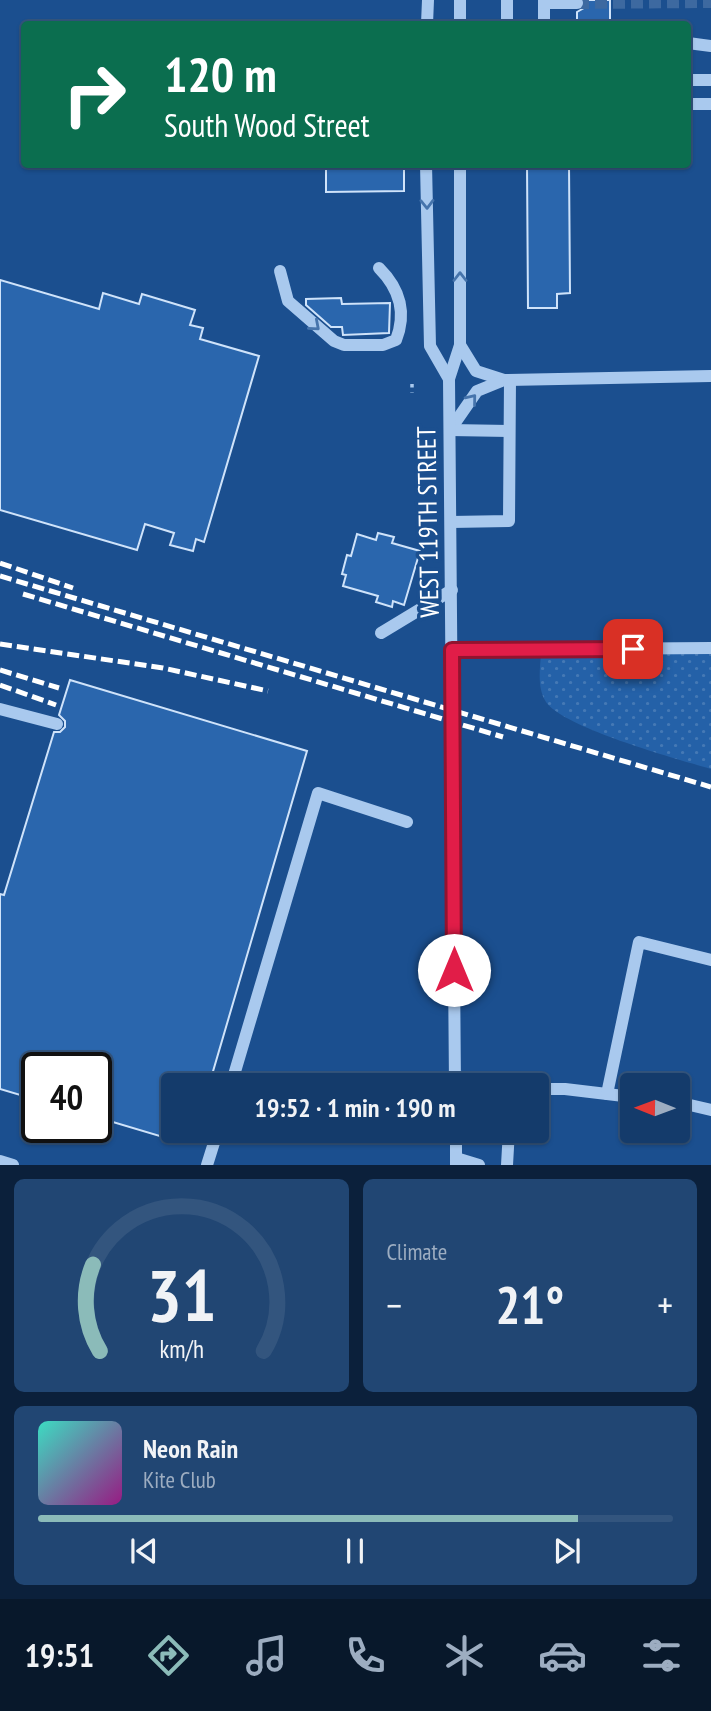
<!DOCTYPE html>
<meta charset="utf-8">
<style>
body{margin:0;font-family:"PT Sans Narrow",sans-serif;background:#214673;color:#f1f3f6;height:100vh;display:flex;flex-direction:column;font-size:26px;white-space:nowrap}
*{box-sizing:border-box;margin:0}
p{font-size:23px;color:#9dadc1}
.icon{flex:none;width:38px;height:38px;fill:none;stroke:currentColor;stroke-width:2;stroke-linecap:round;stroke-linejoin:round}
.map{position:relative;height:1165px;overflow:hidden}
.drawer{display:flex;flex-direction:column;gap:14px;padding:14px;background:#0b203b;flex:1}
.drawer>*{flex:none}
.guide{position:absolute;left:21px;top:21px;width:670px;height:147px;border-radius:7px;box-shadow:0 2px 5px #0004,0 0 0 2px #33557e;background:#0b6e4f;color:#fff;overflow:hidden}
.needle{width:46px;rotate:271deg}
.buttons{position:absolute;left:620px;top:1073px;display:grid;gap:14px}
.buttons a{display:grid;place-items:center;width:70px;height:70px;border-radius:7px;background:#143b6b;box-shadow:0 2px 5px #0004,0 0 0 2px #33557e;font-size:35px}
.speed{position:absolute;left:21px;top:1052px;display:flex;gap:14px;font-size:35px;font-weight:700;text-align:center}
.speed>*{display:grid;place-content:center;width:91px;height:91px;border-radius:50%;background:#143b6b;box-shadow:0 2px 5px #0004,0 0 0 2px #33557e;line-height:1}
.speed .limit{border:4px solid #111;border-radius:10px;background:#fff;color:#111}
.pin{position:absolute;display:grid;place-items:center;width:60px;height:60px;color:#fff;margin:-30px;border-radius:14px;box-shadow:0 4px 10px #0006}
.me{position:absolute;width:77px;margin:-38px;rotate:0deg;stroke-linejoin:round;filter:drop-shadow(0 0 5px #0008)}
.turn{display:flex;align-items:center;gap:24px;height:147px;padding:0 28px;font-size:32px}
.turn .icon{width:91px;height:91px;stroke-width:2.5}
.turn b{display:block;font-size:49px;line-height:60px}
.big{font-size:52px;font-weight:800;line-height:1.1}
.drawer .card{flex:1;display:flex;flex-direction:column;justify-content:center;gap:10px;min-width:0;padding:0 24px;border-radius:10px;background:#214673}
.drawer .dial{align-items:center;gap:0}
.dial svg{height:182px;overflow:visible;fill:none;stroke:#33557e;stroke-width:7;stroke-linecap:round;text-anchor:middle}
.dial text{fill:#f1f3f6;stroke:none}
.song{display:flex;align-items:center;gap:21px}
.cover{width:84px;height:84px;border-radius:10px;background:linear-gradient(135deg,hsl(170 70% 55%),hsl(310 70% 35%))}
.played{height:7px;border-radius:4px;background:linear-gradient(90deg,#8bbbb9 85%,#33557e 85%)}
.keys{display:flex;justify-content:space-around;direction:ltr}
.heat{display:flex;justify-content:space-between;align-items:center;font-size:38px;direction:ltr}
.drawer .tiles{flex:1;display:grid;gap:14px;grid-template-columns:1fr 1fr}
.card:last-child{grid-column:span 2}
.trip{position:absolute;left:161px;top:1073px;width:388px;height:70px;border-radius:7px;background:#143b6b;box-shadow:0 2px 5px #0004,0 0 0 2px #33557e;font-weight:800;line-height:70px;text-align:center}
.dock{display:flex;height:112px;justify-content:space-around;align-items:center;background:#08182b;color:#9dadc1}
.dock .icon{width:49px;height:49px}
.dock .selected{color:#8bbbb9}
.dock b{font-size:32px;color:#f1f3f6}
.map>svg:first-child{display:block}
.grass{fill:url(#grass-dots)}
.building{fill:#2a66ad;stroke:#cfe3fa;stroke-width:2}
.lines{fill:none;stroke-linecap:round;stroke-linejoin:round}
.minor-tunnel{stroke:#3d69a0;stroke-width:12;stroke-dasharray:12 6;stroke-linecap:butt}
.path{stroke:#a9c9ee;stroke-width:3.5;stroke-dasharray:3.5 5;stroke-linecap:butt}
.minor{stroke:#a9c9ee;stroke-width:12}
.rail{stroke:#fff;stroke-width:5;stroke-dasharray:12 5;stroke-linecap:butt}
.oneway{stroke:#4674ac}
.route-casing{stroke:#92132f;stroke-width:18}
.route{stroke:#e11d48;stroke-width:12}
.labels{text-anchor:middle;stroke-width:7;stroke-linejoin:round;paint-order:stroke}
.street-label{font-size:26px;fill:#fff;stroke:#1b4f8f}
</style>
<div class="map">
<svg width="711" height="1165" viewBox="0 0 711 1165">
<defs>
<pattern id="grass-dots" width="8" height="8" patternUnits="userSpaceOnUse" patternTransform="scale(1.75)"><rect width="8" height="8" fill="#2461a8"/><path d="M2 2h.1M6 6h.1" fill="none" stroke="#4579b5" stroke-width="1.8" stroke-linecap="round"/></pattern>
</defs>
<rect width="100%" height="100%" fill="#1b4f8f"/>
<path class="grass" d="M 711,652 L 711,769 C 677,759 564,728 546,702 C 537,688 540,669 541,654 Z"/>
<g class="building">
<polygon points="585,0 610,0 610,24 577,22 577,12 584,8"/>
<polygon points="326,164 404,164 404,191 326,192"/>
<polygon points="527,164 569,164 570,293 557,294 557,308 528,308"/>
<polygon points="0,280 99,309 103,293 139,304 142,294 195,310 190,325 203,328 200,339 259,356 204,542 196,539 193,551 170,545 174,533 145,524 137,550 0,510"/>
<polygon points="341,298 342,304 390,303 389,333 343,335 342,327 331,327 306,305 306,299"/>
<polygon points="378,533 394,537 392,543 420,551 404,605 393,601 392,607 376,602 378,596 343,586 346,575 342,574 347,555 351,556 357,534 376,540"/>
<polygon points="70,680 307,751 209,1085 173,1085 173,1140 96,1117 96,1068 37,1068 37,1100 0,1089 0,894 4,895 54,732 60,732 65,727 65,721 59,715"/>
</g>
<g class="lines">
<polyline class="minor-tunnel" points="577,3 711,2"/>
<polyline class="path" points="412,384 412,393"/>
<g class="minor">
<polyline points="544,0 544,24"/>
<polyline points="544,3 577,3"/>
<polyline points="427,24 428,0"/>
<polyline points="460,24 460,0"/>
<polyline points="507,24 507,0"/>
<polyline points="688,43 711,46"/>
<polyline points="688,80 711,80"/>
<polyline points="688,104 711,104"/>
<polyline points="426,164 430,346 449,379"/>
<path d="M 280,271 L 288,301 L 334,341 L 344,345 L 383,345 L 396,340 C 407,312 399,288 379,268"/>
<polyline points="460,345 476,371 504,380 711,376"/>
<polyline points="450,430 477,391 504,380"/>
<polyline points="450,430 509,431"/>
<polyline points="451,522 509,521 510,380"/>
<polyline points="381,633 452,590"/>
<polyline points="452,650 711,648"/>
<polyline points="0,709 57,724"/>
<polyline points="455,1076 507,1085"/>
<polyline points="231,1085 318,793 407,822"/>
<polyline points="455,1085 449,379 460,345 460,164"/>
<polyline points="537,1089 565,1089 632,1097"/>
<polyline points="607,1094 639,942 711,960"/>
<polyline points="677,1102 711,1110"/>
<polyline points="456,1130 456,1165"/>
<polyline points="456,1158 479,1165"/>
<polyline points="0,1161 13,1165"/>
<polyline points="207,1165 218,1130"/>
<polyline points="507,1165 509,1130"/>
</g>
<g class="rail">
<polyline points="0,563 73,588"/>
<polyline points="0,576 711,787"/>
<polyline points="23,594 503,737"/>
<polyline points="0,644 163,668 268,691"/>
<polyline points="0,670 59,688"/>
<polyline points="0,685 56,705"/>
</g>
</g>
<defs><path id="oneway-chevron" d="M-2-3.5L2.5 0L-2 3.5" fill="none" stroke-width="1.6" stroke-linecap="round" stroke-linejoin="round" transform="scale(1.75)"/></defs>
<g class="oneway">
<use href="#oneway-chevron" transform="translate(427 204) rotate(89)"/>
<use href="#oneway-chevron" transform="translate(460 277) rotate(-90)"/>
<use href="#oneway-chevron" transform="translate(315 326) rotate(41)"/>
<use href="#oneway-chevron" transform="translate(472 399) rotate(-51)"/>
</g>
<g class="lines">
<g class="route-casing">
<polyline id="route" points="454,970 452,650 633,649"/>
</g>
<use href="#route" class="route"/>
</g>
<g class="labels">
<g class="street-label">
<text transform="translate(428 522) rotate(-91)" y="9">WEST 119TH STREET</text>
</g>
</g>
</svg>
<div class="buttons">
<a><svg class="needle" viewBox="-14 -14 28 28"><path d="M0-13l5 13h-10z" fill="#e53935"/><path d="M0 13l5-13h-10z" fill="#9dadc1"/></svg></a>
</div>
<div class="speed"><div class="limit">40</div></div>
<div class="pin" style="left:633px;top:649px;background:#d93025"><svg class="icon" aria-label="arrive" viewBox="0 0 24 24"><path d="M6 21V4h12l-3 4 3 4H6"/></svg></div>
<svg class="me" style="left:454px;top:970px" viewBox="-20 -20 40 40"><circle r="19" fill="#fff"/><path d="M0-13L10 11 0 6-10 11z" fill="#e11d48"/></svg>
<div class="trip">19:52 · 1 min · 190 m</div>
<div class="guide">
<div class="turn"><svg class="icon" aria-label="right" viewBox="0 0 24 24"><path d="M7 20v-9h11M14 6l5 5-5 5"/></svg><div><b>120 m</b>South Wood Street</div></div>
</div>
</div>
<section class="drawer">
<div class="tiles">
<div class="card dial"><svg viewBox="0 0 100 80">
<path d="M14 69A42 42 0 1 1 86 69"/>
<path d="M14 69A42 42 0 0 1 11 31" stroke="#8bbbb9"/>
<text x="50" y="56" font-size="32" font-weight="700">31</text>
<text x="50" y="72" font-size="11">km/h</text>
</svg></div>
<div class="card"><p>Climate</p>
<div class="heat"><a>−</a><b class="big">21°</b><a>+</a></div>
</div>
<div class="card">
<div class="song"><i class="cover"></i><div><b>Neon Rain</b><p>Kite Club</p></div></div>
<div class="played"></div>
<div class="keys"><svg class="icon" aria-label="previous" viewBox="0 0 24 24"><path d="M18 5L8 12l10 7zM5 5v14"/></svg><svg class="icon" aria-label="pause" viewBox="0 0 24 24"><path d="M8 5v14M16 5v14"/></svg><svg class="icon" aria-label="next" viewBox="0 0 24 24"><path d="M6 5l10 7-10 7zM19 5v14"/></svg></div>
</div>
</div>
</section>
<nav class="dock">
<b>19:51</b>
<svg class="icon selected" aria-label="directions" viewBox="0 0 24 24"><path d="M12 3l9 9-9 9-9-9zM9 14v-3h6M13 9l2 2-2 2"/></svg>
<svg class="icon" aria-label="music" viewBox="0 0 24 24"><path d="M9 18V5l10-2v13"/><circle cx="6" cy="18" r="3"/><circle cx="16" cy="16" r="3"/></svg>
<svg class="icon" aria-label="phone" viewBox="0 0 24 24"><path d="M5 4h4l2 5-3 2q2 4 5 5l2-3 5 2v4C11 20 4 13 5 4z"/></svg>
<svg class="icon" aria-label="climate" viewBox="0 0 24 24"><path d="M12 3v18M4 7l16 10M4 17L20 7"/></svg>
<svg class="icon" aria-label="car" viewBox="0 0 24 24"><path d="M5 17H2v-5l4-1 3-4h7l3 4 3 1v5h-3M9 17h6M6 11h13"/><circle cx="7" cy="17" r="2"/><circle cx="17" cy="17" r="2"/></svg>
<svg class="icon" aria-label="filters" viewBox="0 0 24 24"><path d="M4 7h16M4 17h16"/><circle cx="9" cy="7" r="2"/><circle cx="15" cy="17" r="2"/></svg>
</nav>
